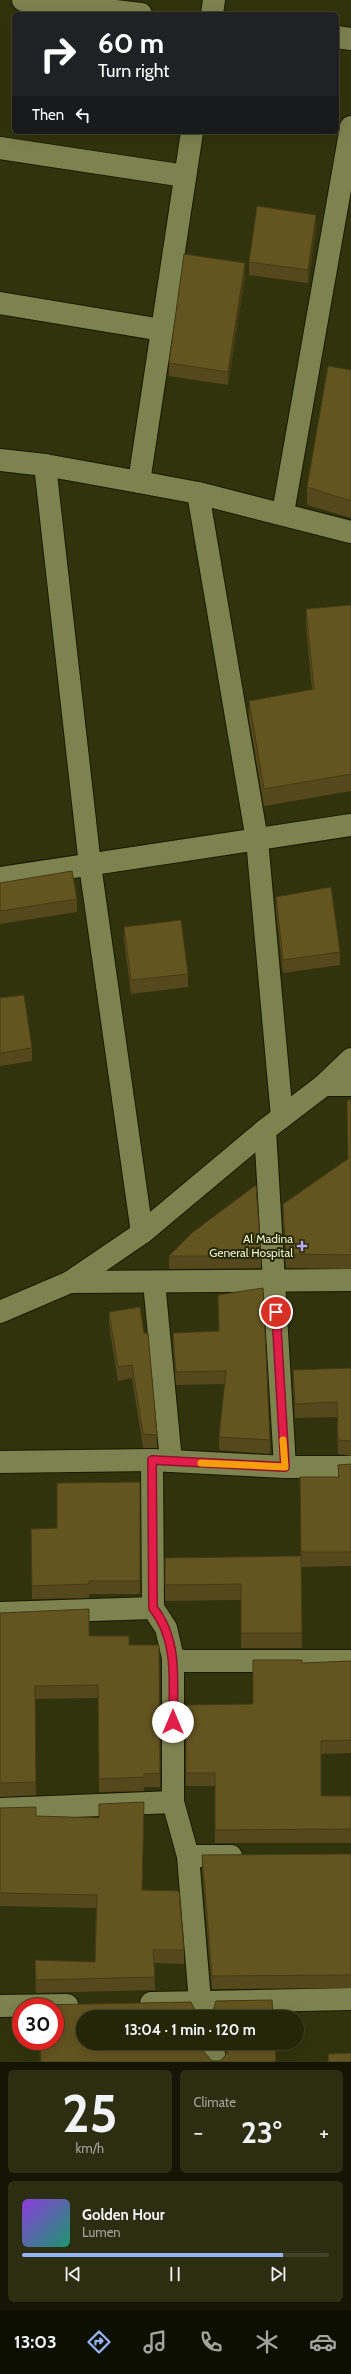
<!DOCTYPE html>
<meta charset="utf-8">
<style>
body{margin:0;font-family:Cabin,sans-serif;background:#2c2e12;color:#f1f3f6;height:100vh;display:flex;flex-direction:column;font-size:15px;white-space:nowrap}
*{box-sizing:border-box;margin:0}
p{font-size:13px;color:#a3a59c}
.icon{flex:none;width:22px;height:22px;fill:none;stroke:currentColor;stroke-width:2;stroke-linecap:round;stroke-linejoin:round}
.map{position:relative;height:2062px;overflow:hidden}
.panel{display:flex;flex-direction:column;gap:8px;padding:8px;background:#141504;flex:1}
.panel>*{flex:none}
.guide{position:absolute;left:12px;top:12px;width:327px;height:122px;border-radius:6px;box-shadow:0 4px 16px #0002,0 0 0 1px #414329;background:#202124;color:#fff;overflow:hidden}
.speed{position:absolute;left:12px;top:1998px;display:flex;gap:8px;font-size:20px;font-weight:700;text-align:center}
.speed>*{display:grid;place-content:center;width:52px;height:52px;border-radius:50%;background:#242608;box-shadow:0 4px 16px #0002,0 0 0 1px #414329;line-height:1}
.speed .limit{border:6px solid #d22;background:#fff;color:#111}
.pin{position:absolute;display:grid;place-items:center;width:34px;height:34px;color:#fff;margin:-17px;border:2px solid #fff;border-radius:50%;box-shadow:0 1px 4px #0007}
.me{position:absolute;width:44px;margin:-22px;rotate:0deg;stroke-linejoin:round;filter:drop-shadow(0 0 3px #0008)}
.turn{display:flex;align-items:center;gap:14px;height:84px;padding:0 20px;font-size:18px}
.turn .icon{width:52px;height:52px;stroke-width:2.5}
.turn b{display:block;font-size:28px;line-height:34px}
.then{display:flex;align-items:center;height:38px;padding:0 20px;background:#0003;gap:8px;font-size:15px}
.big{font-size:30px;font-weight:700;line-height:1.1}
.panel .card{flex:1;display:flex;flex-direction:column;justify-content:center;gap:6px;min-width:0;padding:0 14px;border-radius:6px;background:#2c2e12}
.panel .dial{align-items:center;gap:0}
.dial b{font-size:52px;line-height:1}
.song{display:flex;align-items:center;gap:12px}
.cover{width:48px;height:48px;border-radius:6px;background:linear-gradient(135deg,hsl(270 70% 55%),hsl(160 70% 35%))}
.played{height:4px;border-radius:2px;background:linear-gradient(90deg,#95b2f1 85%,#414329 85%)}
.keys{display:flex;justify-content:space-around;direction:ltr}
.heat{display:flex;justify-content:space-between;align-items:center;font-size:22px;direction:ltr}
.panel .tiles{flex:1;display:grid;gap:8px;grid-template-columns:1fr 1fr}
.card:last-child{grid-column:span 2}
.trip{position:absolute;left:76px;top:2010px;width:228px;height:40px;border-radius:20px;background:#242608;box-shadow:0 4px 16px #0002,0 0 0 1px #414329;font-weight:700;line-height:40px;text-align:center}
.tabs{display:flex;height:64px;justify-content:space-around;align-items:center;background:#0e0f03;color:#a3a59c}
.tabs .icon{width:28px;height:28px}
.tabs .selected{color:#95b2f1}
.tabs b{font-size:18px;color:#f1f3f6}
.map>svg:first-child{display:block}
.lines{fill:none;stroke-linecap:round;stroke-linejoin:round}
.street-casing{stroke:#181a01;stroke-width:24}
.street{stroke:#7d834e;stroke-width:22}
.wall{fill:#55481c}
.shaded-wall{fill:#453b16}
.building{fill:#635420;stroke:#453b16}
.route-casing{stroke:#92132f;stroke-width:10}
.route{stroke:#e11d48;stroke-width:7}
.slow{stroke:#f59e0b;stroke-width:7}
.poi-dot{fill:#baaaf6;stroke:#262901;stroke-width:1.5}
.labels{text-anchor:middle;stroke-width:4;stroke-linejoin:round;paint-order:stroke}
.poi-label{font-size:12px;fill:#edf1d5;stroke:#262901;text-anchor:end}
</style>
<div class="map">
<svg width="351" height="2062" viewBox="0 0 351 2062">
<rect width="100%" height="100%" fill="#30330b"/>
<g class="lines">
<g class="street-casing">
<g id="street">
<polyline points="23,0 141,14"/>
<polyline points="212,14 214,0"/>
<polyline points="337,37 351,39"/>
<polyline points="192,132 139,482 198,493 351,532"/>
<polyline points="0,148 185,176"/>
<polyline points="0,303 162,330"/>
<polyline points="0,460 45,465 139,482"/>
<polyline points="45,465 90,865 142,1233"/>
<polyline points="198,493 257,840 282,1117"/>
<polyline points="283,513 351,127"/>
<polyline points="0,878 351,825"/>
<polyline points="324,1085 351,1085"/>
<polyline points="265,1130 285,1467"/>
<polyline points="70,1282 351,1280"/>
<polyline points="154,1282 171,1461"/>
<polyline points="0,1312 70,1282 142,1233 265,1130 324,1085 351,1059"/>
<polyline points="152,1460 153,1608"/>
<polyline points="0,1462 152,1460 285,1467 351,1467"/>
<polyline points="0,1613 153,1608 166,1628 173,1658 183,1661 351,1661"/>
<polyline points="173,1802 173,1658"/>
<polyline points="0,1809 173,1802 188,1856 231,1856"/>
<polyline points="188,1856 200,2002 204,2016"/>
<polyline points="151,2003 351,1999"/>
<polyline points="0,2006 67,2005"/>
<polyline points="211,2043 216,2062"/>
</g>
</g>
<use href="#street" class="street"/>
</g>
<g class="wall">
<polygon points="316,228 308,283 249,275 249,262"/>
<polygon points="245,276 228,385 169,376 169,363"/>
<polygon points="351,370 351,518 307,505 307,487"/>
<polygon points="351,605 351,791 264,806 249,718 249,701 312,690 306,626 306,609"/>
<polygon points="0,883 77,899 77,912 0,924"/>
<polygon points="276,897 340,952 340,965 283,973 276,910"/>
<polygon points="124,927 188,974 188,987 131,994 124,940"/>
<polygon points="0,998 32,1048 32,1061 0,1066"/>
<polygon points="351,1099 351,1269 286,1268 283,1218 283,1204 348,1159"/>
<polygon points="169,1256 261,1256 261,1268 169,1269"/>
<polygon points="218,1295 270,1440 270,1454 219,1450 219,1437 225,1384 176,1385 173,1346 173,1333 219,1331"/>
<polygon points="109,1312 144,1333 157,1435 157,1448 143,1448 132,1378 118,1381 109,1325"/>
<polygon points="351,1368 351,1456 338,1454 337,1417 295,1418 293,1384 293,1370"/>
<polygon points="351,1464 351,1566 301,1567 300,1477 338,1477 338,1465"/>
<polygon points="140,1482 140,1594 89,1594 89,1598 32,1599 31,1529 57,1528"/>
<polygon points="301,1556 302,1648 241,1648 241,1600 165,1601 165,1558"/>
<polygon points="0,1613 89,1636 129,1645 159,1645 160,1787 144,1787 144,1791 99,1792 98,1698 35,1699 36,1795 0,1797"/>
<polygon points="351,1661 351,1753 321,1754 321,1796 351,1796 351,1843 215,1843 215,1786 186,1786 186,1705 253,1704 302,1663"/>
<polygon points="0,1808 36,1816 99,1818 144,1816 142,1890 184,1950 184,1964 154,1963 155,1990 36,1993 35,1960 95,1962 96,1908 0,1906"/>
<polygon points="351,1854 351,1988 212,1989 202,1868 202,1855"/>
<polygon points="272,2000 273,2017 83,2017 83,2043 202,2043 204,2052 212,2061 220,2061 226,2055 224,2043 275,2043 276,2062 40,2062 39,2041 55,2041 55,2007 37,2007 37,2005 191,2002 196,2012 207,2015 213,2011 216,2001"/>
</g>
<g class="shaded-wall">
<polygon points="316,215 316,228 308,283 308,270"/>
<polygon points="245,263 245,276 228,385 228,372"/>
</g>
<g class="building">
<polygon points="257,206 316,215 308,270 249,262"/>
<polygon points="184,254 245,263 228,372 169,363"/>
<polygon points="328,366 351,370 351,501 307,487"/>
<polygon points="351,605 351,774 264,789 249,701 314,689 306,609"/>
<polygon points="72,871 77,899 0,911 0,883"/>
<polygon points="331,887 340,952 283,960 276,897"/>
<polygon points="181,920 188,974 131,980 124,927"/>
<polygon points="24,995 32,1048 0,1053 0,998"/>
<polygon points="351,1099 351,1255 286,1254 283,1204 348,1159 347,1101"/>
<polygon points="256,1185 261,1256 169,1256 193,1232"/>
<polygon points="263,1288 270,1440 219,1437 226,1371 176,1372 173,1333 219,1331 218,1295"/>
<polygon points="140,1307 144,1333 148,1333 157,1435 143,1434 132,1365 118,1367 109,1312"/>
<polygon points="351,1368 351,1441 338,1440 337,1402 295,1404 293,1370"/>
<polygon points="351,1464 351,1552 301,1552 300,1477 339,1477 338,1465"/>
<polygon points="140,1482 140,1581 89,1581 89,1584 32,1586 31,1529 57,1528 57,1483"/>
<polygon points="301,1556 302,1633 241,1633 241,1584 165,1585 165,1558"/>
<polygon points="89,1609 89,1636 129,1636 129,1645 159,1645 160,1773 144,1774 144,1777 99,1779 98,1685 35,1686 36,1782 0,1783 0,1613"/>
<polygon points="253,1660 302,1660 302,1663 351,1661 351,1740 321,1741 321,1796 351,1796 351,1829 215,1830 215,1773 186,1773 186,1705 253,1704"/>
<polygon points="144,1802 142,1890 179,1891 184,1950 153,1950 155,1977 36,1980 35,1960 95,1962 97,1895 0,1893 0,1808 36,1807 36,1816 99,1818 99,1804"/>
<polygon points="351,1854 351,1975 212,1976 202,1855"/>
<polygon points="272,2000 273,2017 83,2017 83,2043 202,2043 204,2052 212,2061 220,2061 228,2053 226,2043 275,2043 276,2062 41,2062 40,2041 55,2041 55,2007 38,2007 37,2005 191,2002 196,2012 207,2015 213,2011 216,2001"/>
<polygon points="351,2053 351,2062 321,2062 328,2062 328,2054"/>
</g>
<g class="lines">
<g class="route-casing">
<path id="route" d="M 173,1722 C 173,1684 179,1640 153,1608 L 152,1460 L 285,1467 L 276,1312"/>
</g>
<use href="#route" class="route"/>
<polyline class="slow" points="201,1463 285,1467 283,1440"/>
</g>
<path class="poi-dot" d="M300 1240h4v4h4v4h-4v4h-4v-4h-4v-4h4z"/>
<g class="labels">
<g class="poi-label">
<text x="293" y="1243">Al Madina<tspan x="293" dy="14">General Hospital</tspan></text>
</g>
</g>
</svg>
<div class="speed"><div class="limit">30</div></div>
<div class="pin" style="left:276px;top:1312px;background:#d93025"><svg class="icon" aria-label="arrive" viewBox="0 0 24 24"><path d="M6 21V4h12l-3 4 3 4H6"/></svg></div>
<svg class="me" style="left:173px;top:1722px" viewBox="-20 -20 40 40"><circle r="19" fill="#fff"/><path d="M0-13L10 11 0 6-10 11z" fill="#e11d48"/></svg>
<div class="trip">13:04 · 1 min · 120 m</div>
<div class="guide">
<div class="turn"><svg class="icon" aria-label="right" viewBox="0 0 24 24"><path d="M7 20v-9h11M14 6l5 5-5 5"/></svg><div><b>60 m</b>Turn right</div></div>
<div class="then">Then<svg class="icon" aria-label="left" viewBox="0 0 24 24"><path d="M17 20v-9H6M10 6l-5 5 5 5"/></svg></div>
</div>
</div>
<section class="panel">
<div class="tiles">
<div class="card dial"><b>25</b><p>km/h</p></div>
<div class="card"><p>Climate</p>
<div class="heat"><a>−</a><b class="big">23°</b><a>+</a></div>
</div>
<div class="card">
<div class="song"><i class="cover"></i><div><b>Golden Hour</b><p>Lumen</p></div></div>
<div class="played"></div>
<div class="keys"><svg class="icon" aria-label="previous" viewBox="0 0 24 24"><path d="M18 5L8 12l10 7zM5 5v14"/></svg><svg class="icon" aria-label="pause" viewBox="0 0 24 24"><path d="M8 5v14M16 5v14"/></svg><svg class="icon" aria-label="next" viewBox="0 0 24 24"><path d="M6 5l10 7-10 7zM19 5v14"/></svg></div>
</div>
</div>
</section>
<nav class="tabs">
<b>13:03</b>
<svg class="icon selected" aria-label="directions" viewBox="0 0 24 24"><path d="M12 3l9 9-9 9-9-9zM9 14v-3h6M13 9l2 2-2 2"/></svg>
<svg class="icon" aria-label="music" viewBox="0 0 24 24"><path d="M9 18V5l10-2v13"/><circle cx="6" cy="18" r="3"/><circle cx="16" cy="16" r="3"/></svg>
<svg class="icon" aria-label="phone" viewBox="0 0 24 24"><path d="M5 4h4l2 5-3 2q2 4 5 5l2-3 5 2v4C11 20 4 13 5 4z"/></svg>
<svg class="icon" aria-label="climate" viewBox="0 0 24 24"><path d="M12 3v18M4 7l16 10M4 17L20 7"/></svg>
<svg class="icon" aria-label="car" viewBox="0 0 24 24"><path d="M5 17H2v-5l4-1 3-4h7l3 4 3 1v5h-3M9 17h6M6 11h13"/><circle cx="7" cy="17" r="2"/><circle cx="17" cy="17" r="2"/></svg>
</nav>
